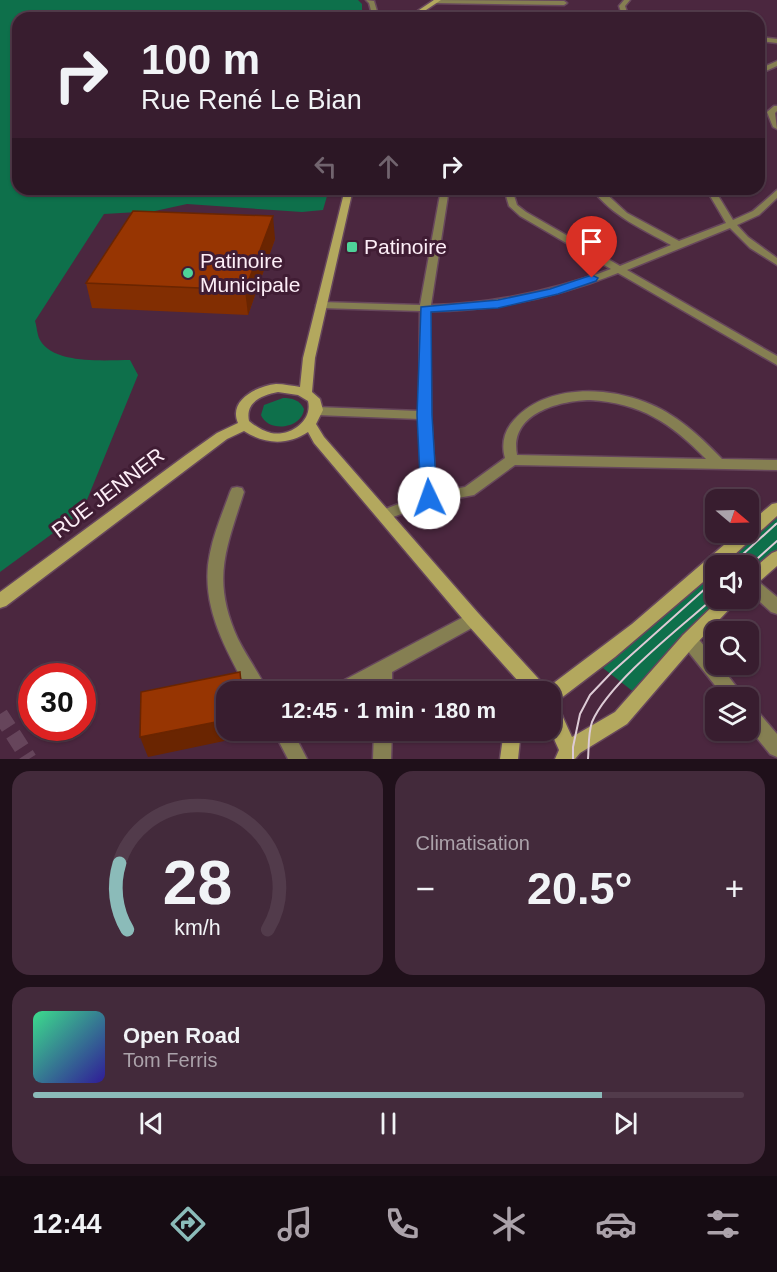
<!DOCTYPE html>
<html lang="fr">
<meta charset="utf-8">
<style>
body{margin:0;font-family:Helvetica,sans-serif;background:#432a3b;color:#f1f3f6;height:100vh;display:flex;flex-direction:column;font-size:22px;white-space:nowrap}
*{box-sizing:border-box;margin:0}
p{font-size:20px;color:#aba2aa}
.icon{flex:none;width:33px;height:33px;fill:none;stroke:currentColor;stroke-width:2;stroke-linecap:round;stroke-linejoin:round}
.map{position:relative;height:759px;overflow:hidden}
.drawer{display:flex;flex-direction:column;gap:12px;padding:12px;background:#1f101a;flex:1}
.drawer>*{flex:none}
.guide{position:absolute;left:12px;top:12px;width:753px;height:183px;border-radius:18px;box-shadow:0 2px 4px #0004,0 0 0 2px #523b4b;background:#381d2f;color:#f1f3f6;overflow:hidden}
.needle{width:39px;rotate:109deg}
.fabs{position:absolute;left:705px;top:489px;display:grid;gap:12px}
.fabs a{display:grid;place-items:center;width:54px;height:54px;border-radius:12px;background:#381d2f;box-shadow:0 2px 4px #0004,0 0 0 2px #523b4b;font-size:30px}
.speed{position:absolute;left:18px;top:663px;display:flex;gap:12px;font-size:30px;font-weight:700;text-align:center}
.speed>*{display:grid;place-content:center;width:78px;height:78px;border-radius:50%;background:#381d2f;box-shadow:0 2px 4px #0004,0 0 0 2px #523b4b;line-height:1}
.speed .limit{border:9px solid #d22;background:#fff;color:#111}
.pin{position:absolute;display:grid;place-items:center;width:51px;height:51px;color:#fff;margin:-62px -26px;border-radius:50% 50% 50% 0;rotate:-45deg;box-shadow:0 0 6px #0007}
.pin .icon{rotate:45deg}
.me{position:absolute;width:66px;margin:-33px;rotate:357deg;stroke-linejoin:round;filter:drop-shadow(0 0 4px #0008)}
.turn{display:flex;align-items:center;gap:21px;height:126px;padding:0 30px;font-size:27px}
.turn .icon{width:78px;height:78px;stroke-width:2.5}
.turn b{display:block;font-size:42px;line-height:51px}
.lanes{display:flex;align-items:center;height:57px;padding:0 30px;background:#0003;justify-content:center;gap:30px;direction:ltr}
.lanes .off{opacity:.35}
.big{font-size:45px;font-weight:700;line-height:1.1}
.drawer .widget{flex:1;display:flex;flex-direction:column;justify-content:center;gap:9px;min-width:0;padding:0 21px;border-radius:18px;background:#432a3b}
.drawer .dial{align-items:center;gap:0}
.dial svg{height:156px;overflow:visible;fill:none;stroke:#523b4b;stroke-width:7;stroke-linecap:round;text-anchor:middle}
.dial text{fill:#f1f3f6;stroke:none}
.song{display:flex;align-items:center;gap:18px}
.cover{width:72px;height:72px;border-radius:9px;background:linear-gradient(135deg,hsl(150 70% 55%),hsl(250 70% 35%))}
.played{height:6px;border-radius:3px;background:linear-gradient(90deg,#8bbbb9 80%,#523b4b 80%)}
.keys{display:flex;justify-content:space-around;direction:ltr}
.heat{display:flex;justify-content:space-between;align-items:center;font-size:33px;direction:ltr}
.drawer .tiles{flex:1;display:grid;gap:12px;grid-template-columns:1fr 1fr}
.widget:last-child{grid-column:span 2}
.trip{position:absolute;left:216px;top:681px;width:345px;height:60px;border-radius:18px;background:#381d2f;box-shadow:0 2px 4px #0004,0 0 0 2px #523b4b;font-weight:700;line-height:60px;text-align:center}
.dock{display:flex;height:96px;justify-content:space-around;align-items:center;background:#160c13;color:#aba2aa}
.dock .icon{width:42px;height:42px}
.dock .current{color:#8bbbb9}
.dock b{font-size:27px;color:#f1f3f6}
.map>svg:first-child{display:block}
.green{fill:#0e704b}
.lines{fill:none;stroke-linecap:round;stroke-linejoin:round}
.secondary-tunnel{stroke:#66455b;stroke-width:16;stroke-dasharray:16 8;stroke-linecap:butt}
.street-casing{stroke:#67475c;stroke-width:3}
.secondary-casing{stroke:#67475c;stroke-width:3}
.street{fill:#857f52;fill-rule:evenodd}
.secondary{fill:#b3a85e;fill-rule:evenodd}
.tram-far1{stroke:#ddcbd6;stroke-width:1.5}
.tram{stroke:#ddcbd6;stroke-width:2}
.wall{fill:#822e02}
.shaded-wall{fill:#6a2501}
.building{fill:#973502;stroke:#6a2501;stroke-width:1.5}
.route{fill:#1a73e8;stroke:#114b97;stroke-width:1.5}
.poi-dot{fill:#4ed399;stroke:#401d34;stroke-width:2}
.labels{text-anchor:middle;stroke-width:6;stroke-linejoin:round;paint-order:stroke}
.poi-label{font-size:21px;fill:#fdeef7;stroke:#401d34;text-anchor:start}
.street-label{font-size:21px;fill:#fdeef7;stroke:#401d34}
</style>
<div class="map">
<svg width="777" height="759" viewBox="0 0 777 759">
<rect width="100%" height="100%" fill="#4b273f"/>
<g class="green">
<path d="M 0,0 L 358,0 L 362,4 L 362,18 L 18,18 L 18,189 L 329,189 L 323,210 L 302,212 L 187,204 L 155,211 L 104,214 L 35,321 C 37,327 37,335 40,340 C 54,365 106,360 130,360 L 138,375 L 82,512 L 0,572 Z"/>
<path d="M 283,398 C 292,398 300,400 304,409 C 302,429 268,433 261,415 L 264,405 Z"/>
<polygon points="777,518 777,550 749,576 748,566 723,566"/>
<polygon points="715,572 716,598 725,599 635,693 603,668"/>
</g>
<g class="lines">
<polyline class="secondary-tunnel" points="0,714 29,759"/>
<g class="street-casing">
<g id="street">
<polygon points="366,0 374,1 379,18 373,18 369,3"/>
<polygon points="434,0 564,1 567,3 564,5 432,3"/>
<polygon points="624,0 630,0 625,6 629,18 623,18 619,6"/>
<polygon points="759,37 777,39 777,43 759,41"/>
<polygon points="777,61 777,66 759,74 759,69"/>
<polygon points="774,106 777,106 777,111 775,113 777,129 773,127 767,112"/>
<path d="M 441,189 L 449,189 L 431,305 C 494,304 552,291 611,269 L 520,216 L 509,206 L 504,189 L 512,189 L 517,205 L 526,212 L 620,266 L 671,245 C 642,229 612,216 592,189 L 601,189 L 627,213 L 679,241 L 726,223 L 706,189 L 714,189 L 733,220 L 753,211 L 777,190 L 777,198 L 759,215 L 737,225 L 748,237 L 777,258 L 777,265 L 750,248 L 730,228 L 627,270 L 777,356 L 777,365 L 618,273 C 557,297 496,311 430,311 L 431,415 L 436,492 L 465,487 L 505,458 C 501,444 504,431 514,420 C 545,385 604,386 645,402 C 675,413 700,436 722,459 L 777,460 L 777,470 L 515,465 L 474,495 L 431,503 L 385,520 L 380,519 L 378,515 L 380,511 L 422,495 L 419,419 L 317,415 L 311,411 L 317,407 L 419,411 L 420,311 L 321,308 L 316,305 L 321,302 L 420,305 ZM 590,400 C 641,403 671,423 706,459 L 517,455 C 509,413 559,401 590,400 Z"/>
<path d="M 237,487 L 242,488 L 244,492 C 226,549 211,580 238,639 C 247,657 259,673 268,692 L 249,692 C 225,649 199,603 210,553 C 214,532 223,512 230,492 L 232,488 Z"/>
<polygon points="748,576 754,578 777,597 777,614 771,612 748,591"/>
<polygon points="473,612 479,614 481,619 479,624 392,672 392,692 374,692 374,682 356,692 330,692 333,686"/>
<polygon points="689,633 695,635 716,660 716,664 719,664 745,698 725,698 683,645 681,640 683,635"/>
<polygon points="748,705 754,707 777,734 777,757 770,754 748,727"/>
<polygon points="273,730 292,730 307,759 288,759"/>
<polygon points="374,730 392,730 391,759 373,759"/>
</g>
</g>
<g class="secondary-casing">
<g id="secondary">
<polygon points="434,0 441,0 414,18 407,18"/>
<path d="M 345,189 L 353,189 L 315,358 L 312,392 L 320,399 L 323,410 L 316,424 L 324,437 L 479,614 L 547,688 L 632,624 L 739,532 L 748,532 L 748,524 L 772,504 L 777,503 L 777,516 L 722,566 L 716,566 L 716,571 L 615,657 L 556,702 L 572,737 L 615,712 L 683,635 L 721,598 L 740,598 L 695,645 L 627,724 L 580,753 L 575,759 L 555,759 L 559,750 L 550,730 L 550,692 L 528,692 L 467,624 L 314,443 L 308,432 C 287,446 264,444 244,431 L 227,439 L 6,606 L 0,608 L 0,592 L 186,455 L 217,433 L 238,423 C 228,400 257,386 276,384 C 284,384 293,386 300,387 L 303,358 ZM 278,392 L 298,395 L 308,401 C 313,421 290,437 271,433 C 263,431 255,426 249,421 C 245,402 262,395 278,392 Z"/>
<polygon points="777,551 777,566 753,587 748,589 748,573 772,553"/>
<polygon points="504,730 526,730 520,740 518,759 500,759"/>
</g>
</g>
<use href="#street" class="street"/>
<use href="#secondary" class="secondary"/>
<polyline class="tram-far1" points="775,525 777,523"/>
<g class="tram">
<polyline points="730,566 776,524"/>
<polyline points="748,567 777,541"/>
<polyline points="573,759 573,747 580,714 590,695 611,673 716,579"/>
<path d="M 588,759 C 589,747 588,734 592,722 C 609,682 682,626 716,596"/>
</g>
</g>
<g class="wall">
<polygon points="208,189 261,189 258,197 209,196"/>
<polygon points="275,239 248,315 92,308 86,283"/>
</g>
<g class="shaded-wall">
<polygon points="257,189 261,189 258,197"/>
<polygon points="273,216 275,239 248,315 245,290"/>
<polygon points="226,720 226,730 248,730 248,736 148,757 140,737"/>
</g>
<g class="building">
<polygon points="133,211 273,216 245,290 86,283"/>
<polygon points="240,672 242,692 226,692 226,720 140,737 141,692"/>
</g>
<polygon class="route" points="592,275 598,278 596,281 558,294 498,308 431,312 432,415 437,498 435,502 423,502 421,498 417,415 421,307 498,300 550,289"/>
<g class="poi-dot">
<rect x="346" y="241" width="12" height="12" rx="3"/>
<circle cx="188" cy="273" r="6"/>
</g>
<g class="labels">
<g class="poi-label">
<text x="364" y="254">Patinoire</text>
<text x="200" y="268">Patinoire<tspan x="200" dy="24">Municipale</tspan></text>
</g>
<g class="street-label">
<text transform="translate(108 493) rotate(-37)" y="7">RUE JENNER</text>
</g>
</g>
</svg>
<div class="fabs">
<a><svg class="needle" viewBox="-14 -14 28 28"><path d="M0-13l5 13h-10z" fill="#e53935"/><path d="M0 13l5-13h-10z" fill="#aba2aa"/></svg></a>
<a><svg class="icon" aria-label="sound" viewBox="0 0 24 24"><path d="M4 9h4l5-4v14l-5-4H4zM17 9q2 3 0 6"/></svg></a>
<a><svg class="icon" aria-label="search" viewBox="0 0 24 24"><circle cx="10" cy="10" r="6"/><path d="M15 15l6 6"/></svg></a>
<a><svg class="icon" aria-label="layers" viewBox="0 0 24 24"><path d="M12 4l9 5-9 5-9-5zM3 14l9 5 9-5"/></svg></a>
</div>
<div class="speed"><div class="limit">30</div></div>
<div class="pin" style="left:592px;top:278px;background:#d93025"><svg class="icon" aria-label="arrive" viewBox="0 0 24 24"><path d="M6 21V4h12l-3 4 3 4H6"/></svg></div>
<svg class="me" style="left:429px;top:498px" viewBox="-20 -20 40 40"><circle r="19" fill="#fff"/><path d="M0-13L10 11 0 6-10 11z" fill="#1a73e8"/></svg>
<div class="trip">12:45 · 1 min · 180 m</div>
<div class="guide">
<div class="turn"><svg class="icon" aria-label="right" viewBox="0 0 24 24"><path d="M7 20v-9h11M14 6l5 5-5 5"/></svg><div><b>100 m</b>Rue René Le Bian</div></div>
<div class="lanes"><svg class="icon off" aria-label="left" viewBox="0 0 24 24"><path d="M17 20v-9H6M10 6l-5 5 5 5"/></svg><svg class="icon off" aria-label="ahead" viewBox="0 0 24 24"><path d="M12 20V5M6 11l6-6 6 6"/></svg><svg class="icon" aria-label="right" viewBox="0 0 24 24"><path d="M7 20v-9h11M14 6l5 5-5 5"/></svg></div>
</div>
</div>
<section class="drawer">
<div class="tiles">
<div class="widget dial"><svg viewBox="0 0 100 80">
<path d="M14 69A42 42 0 1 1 86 69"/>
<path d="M14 69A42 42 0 0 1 10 35" stroke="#8bbbb9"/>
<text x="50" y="56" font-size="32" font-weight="700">28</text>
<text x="50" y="72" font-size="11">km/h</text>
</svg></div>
<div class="widget"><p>Climatisation</p>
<div class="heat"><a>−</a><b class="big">20.5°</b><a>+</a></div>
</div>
<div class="widget">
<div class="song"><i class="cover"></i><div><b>Open Road</b><p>Tom Ferris</p></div></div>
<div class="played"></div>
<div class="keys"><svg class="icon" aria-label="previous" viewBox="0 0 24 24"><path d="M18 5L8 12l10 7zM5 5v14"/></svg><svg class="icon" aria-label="pause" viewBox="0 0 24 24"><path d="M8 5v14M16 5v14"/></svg><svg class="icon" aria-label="next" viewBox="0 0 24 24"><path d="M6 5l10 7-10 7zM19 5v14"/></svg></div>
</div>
</div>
</section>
<nav class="dock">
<b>12:44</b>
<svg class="icon current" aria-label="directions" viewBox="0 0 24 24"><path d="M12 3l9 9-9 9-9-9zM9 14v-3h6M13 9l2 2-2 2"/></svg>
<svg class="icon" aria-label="music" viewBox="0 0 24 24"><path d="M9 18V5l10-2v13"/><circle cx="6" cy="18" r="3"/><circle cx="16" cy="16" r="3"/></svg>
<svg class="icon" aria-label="phone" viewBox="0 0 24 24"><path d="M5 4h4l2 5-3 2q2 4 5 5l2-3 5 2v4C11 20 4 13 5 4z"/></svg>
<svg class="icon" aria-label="climate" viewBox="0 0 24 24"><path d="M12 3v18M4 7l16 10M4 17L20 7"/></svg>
<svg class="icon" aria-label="car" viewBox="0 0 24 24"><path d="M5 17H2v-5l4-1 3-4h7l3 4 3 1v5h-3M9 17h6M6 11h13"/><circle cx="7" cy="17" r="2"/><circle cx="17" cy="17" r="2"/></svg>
<svg class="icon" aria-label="filters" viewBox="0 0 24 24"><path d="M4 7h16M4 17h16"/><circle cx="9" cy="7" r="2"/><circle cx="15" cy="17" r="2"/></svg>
</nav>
